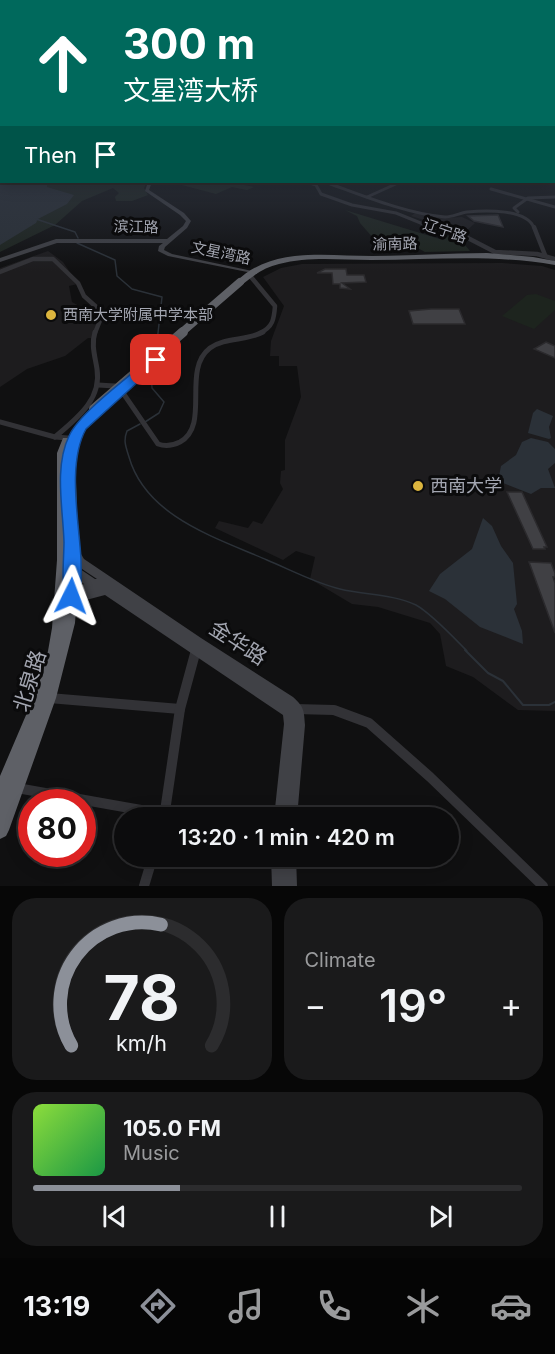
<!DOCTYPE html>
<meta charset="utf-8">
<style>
body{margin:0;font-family:Inter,"Noto Sans SC",sans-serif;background:#1a1a1b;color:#f1f3f6;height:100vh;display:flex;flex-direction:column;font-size:22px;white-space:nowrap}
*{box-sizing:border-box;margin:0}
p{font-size:20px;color:#9a9b9d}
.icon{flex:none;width:33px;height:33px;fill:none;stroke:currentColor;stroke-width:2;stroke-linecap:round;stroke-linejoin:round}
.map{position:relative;height:886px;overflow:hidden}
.side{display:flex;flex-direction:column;gap:12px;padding:12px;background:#070707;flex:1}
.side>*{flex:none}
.top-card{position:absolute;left:0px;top:0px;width:555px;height:183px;box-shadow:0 3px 15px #0003,0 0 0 2px #2c2c2e;background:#00695c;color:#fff;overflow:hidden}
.speed{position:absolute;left:18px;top:789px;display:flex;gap:12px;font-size:30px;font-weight:700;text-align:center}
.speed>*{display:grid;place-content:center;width:78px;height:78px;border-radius:50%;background:#0c0c0d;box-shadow:0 3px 15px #0003,0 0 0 2px #2c2c2e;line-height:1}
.speed .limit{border:9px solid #d22;background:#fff;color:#111}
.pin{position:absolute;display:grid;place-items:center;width:51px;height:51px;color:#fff;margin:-26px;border-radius:12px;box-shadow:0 3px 9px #0006}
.me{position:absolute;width:66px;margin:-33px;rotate:3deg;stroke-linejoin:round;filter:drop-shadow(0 0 4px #0008)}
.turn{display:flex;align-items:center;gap:21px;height:126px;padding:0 24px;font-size:27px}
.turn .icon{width:78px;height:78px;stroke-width:2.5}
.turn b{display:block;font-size:42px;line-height:51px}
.then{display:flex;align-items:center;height:57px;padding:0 24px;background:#0003;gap:12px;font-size:22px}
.big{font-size:45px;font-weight:600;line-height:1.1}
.side .widget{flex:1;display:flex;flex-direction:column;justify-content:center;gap:9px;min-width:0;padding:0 21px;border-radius:24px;background:#1a1a1b}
.side .dial{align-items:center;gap:0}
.dial svg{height:156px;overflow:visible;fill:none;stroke:#2c2c2e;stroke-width:7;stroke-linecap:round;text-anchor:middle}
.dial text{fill:#f1f3f6;stroke:none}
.song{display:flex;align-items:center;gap:18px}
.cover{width:72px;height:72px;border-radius:9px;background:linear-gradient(135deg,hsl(90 70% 55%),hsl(140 70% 35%))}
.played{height:6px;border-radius:3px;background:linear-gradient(90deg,#8c9099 30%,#2c2c2e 30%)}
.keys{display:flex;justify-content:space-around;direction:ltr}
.heat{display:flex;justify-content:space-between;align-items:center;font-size:33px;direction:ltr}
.side .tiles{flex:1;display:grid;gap:12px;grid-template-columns:1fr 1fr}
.widget:last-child{grid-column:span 2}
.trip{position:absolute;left:114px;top:807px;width:345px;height:60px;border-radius:30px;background:#0c0c0d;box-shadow:0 3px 15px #0003,0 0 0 2px #2c2c2e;font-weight:600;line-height:60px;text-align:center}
.tabs{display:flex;height:96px;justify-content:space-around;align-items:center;background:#050505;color:#9a9b9d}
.tabs .icon{width:42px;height:42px}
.tabs .on{color:#8c9099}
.tabs b{font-size:27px;color:#f1f3f6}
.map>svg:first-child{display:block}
.built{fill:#1d1c1e}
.green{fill:#1d241e}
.water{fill:#2b3138}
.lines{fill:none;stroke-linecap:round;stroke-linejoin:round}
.stream-far1{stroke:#2b3138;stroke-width:1.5}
.stream{stroke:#2b3138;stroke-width:2}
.building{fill:#404044;stroke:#2b2a2d;stroke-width:1.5}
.street-far3{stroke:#323236;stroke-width:3}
.street-far2{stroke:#323236;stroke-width:4.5}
.street-far1{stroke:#323236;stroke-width:5}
.street{stroke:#323236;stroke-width:10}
.secondary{fill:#404146;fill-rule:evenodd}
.highway{fill:#5e6066;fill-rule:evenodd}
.highway-bridge-far1{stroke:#5e6066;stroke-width:8}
.highway-bridge{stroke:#5e6066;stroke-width:10}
.route{fill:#1a73e8;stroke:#114b97;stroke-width:1.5}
.poi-dot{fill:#dcb53e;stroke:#0b0b0c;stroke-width:2}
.labels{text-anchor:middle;stroke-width:6;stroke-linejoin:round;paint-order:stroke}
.far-street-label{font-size:15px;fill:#a3a6b1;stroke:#0b0b0c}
.far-poi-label{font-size:15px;fill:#a3a6b1;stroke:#0b0b0c;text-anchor:start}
.poi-label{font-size:18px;fill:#a3a6b1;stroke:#0b0b0c;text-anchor:start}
.near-street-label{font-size:21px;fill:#a3a6b1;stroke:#0b0b0c}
</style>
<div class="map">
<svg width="555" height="886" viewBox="0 0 555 886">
<rect width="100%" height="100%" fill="#101011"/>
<g class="built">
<polygon points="417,212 443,218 462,217 475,223 463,234 448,232 450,228 411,216"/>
<polygon points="48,251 63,262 78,284 69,286 72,302 79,306 101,311 93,338 88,338 65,356 27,369 0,387 0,268"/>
<polygon points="502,263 542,266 555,270 555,711 518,710 473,677 446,666 440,634 430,623 378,607 352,604 310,579 315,557 296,551 283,560 215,528 219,521 248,528 253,521 262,524 283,489 280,483 281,471 285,470 285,440 301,397 297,366 279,366 279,356 270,356 271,341 284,306 263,277 281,268 302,264"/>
</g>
<g class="green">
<polygon points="0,147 2,182 230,182 254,187 247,190 232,187 216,194 178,184 147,182 144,188 148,195 132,201 116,201 115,197 119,193 113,188 82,201 55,225 0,252"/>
<polygon points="345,210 443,240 448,236 460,239 470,251 425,252 414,246 374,239 360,223 357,216"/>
<polygon points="536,294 555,301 555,310 534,329 502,316 527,295"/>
</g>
<g class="water">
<polygon points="0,147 2,182 47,182 47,187 74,195 67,204 38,219 36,223 0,245"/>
<polygon points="537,409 553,416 549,427 551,438 549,439 528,433 533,413"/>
<polygon points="531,438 548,442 555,449 555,463 548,469 555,488 541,488 531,494 498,481 501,466 516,455 522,442"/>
<polygon points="483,518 492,526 501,546 513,563 517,604 514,609 522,631 523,644 480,627 445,599 429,591 440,574 472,549"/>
</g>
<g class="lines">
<g class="stream-far1">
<polyline points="36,219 75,232 78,238"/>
<polyline points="77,243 115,260 117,276 132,289 162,297 157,342 144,349 140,361"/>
<polyline points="145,422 159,413 164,402 152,388 151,373 148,369"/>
<path d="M 140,424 L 127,431 C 123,441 126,447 129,457 C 146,517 217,538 267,560 C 291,570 315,583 340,589 C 364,595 393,594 416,605 C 432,614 454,638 467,651"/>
</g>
<polyline class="stream" points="465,650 488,673 503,681 523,705 549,705 555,702"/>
</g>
<g class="building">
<polygon points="498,215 503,227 474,221 468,216"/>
<polygon points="325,269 346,269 347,275 364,275 366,282 342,283 350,289 340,288 340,284 333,284 332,273 317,273"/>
<polygon points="431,309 459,309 465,324 413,324 409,311"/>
<polygon points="546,342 555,346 555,358 534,349"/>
<polygon points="507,492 522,492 547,547 544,547 545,549 533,549"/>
<polygon points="529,562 551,563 555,573 555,577 553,577 555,583 555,633"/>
</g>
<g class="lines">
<g class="street-far3">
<polyline points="307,182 316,185 321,194 352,205 396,213 433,228"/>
<path d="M 325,182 C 361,195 407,214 445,217 C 452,217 460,213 467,212 C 486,210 527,209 534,228"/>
<polyline points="491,189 555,207"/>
<polyline points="367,197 398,183"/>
<polyline points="518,212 514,208 528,198 555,197"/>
</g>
<g class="street-far2">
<polyline points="429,227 466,237 495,252 537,254 555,259"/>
<polyline points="534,227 545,255"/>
<polyline points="0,272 33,259 53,259 78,283 84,296 103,313 95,333"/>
<path d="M 251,277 L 275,306 C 274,319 273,327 260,333"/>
</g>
<g class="street-far1">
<path d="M 98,385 L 115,386 L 123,393 L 158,444 C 166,447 172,446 180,442 C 211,425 181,370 210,348 C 225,337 247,341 263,332"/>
<polyline points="0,422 55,437 68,438"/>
<path d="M 55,437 C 76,419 102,400 97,369 C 95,356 91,345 95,332"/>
</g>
<g class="street">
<polyline points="49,698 180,709"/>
<polyline points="295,709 334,710 369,723 430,777 543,886"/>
<polyline points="0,788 17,788 186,818"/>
<polyline points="164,818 180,709 196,650"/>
<polyline points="144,886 153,856"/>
</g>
<g class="secondary">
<polygon points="148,182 152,182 149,190 184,213 191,221 187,228 165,247 164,250 172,254 257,272 257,274 168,256 158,251 159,246 163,243 57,243 0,262 0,258 56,239 167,239 183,226 186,221 180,215 145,191"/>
<path d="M 75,548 L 78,549 L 84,559 L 201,638 L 293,697 C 304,707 304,710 305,725 L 297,818 L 274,818 L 284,724 L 283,715 L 105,595 L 86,600 L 70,610 L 66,608 L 65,605 L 67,601 L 64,597 L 65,594 L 84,584 L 66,571 L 65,568 L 66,565 L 70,564 L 74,565 L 95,579 L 97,579 L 76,565 L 70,552 L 72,549 Z"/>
<polygon points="271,856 296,856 297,886 272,886"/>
</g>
<g class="highway">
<path d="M 487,253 L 533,257 L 555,261 L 555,265 C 493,254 433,260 371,260 C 340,260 309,256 279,264 C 265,267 254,275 243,284 L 236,282 C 271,246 327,256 372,256 C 410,256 449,253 487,253 Z"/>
<polygon points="103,402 108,405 85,428 75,453 79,569 75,623 56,698 9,830 6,836 0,839 0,776 38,687 48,651 52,628 57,560 57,453 63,438 71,438 77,424 100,403"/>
</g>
<polyline class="highway-bridge-far1" points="181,333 240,282"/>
<polyline class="highway-bridge" points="94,409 183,332"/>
</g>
<linearGradient id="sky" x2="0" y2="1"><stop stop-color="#090909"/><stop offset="0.54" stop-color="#313743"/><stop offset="1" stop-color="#313743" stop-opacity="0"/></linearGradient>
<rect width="555" height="271" fill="url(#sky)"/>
<path class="route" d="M 156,356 L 162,360 L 160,362 L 86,429 C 67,463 79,521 81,559 C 81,572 83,589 78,601 L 71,603 L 65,601 C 61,591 64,555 64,542 C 63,509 54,467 69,436 C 80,412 130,376 152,357 Z"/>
<g class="poi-dot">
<circle cx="51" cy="315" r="6"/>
<circle cx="418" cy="486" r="6"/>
</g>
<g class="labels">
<g class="far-street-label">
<text transform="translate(136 227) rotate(1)" y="5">滨江路</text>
<text transform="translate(445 231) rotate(19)" y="5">辽宁路</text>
<text transform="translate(395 244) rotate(-1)" y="5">渝南路</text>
<text transform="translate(221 253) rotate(12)" y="5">文星湾路</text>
</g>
<g class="far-poi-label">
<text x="63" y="320">西南大学附属中学本部</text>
</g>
<g class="poi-label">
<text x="430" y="492">西南大学</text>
</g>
<g class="near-street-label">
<text transform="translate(238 643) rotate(33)" y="7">金华路</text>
<text transform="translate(30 681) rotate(-73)" y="7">北泉路</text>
</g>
</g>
</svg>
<div class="speed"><div class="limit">80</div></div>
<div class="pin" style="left:156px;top:360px;background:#d93025"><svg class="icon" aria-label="arrive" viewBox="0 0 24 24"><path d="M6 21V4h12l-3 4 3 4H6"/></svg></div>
<svg class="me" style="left:71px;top:596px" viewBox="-20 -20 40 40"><path d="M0-17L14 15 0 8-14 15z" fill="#1a73e8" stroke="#fff" stroke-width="4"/></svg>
<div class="trip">13:20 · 1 min · 420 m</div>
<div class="top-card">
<div class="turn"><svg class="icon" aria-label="ahead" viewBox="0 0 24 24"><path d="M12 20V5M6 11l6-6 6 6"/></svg><div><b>300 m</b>文星湾大桥</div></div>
<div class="then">Then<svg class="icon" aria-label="arrive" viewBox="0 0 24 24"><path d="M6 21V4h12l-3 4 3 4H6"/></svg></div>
</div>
</div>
<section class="side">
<div class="tiles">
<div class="widget dial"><svg viewBox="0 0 100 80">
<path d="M14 69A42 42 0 1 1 86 69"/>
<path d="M14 69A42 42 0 0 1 60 7" stroke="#8c9099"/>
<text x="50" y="56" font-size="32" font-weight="700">78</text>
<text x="50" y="72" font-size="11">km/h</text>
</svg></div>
<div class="widget"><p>Climate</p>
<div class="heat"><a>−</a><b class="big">19°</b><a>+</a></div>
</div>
<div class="widget">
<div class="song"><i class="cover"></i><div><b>105.0 FM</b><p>Music</p></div></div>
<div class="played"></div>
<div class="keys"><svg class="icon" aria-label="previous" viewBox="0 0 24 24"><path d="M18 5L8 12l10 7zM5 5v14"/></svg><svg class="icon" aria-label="pause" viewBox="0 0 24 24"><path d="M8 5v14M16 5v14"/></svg><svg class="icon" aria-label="next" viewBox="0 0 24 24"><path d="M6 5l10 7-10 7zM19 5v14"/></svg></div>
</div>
</div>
</section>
<nav class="tabs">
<b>13:19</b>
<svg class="icon on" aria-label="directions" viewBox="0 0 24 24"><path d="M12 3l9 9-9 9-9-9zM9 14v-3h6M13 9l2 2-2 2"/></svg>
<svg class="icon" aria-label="music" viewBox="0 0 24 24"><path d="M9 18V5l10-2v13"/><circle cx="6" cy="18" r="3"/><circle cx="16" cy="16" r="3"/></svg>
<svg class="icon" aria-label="phone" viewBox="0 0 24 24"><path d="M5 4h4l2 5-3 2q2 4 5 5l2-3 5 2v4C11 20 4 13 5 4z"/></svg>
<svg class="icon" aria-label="climate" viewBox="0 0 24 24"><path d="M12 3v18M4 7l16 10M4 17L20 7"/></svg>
<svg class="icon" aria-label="car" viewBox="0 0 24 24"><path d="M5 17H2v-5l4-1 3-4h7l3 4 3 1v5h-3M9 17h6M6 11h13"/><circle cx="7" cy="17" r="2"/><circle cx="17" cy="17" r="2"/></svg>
</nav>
